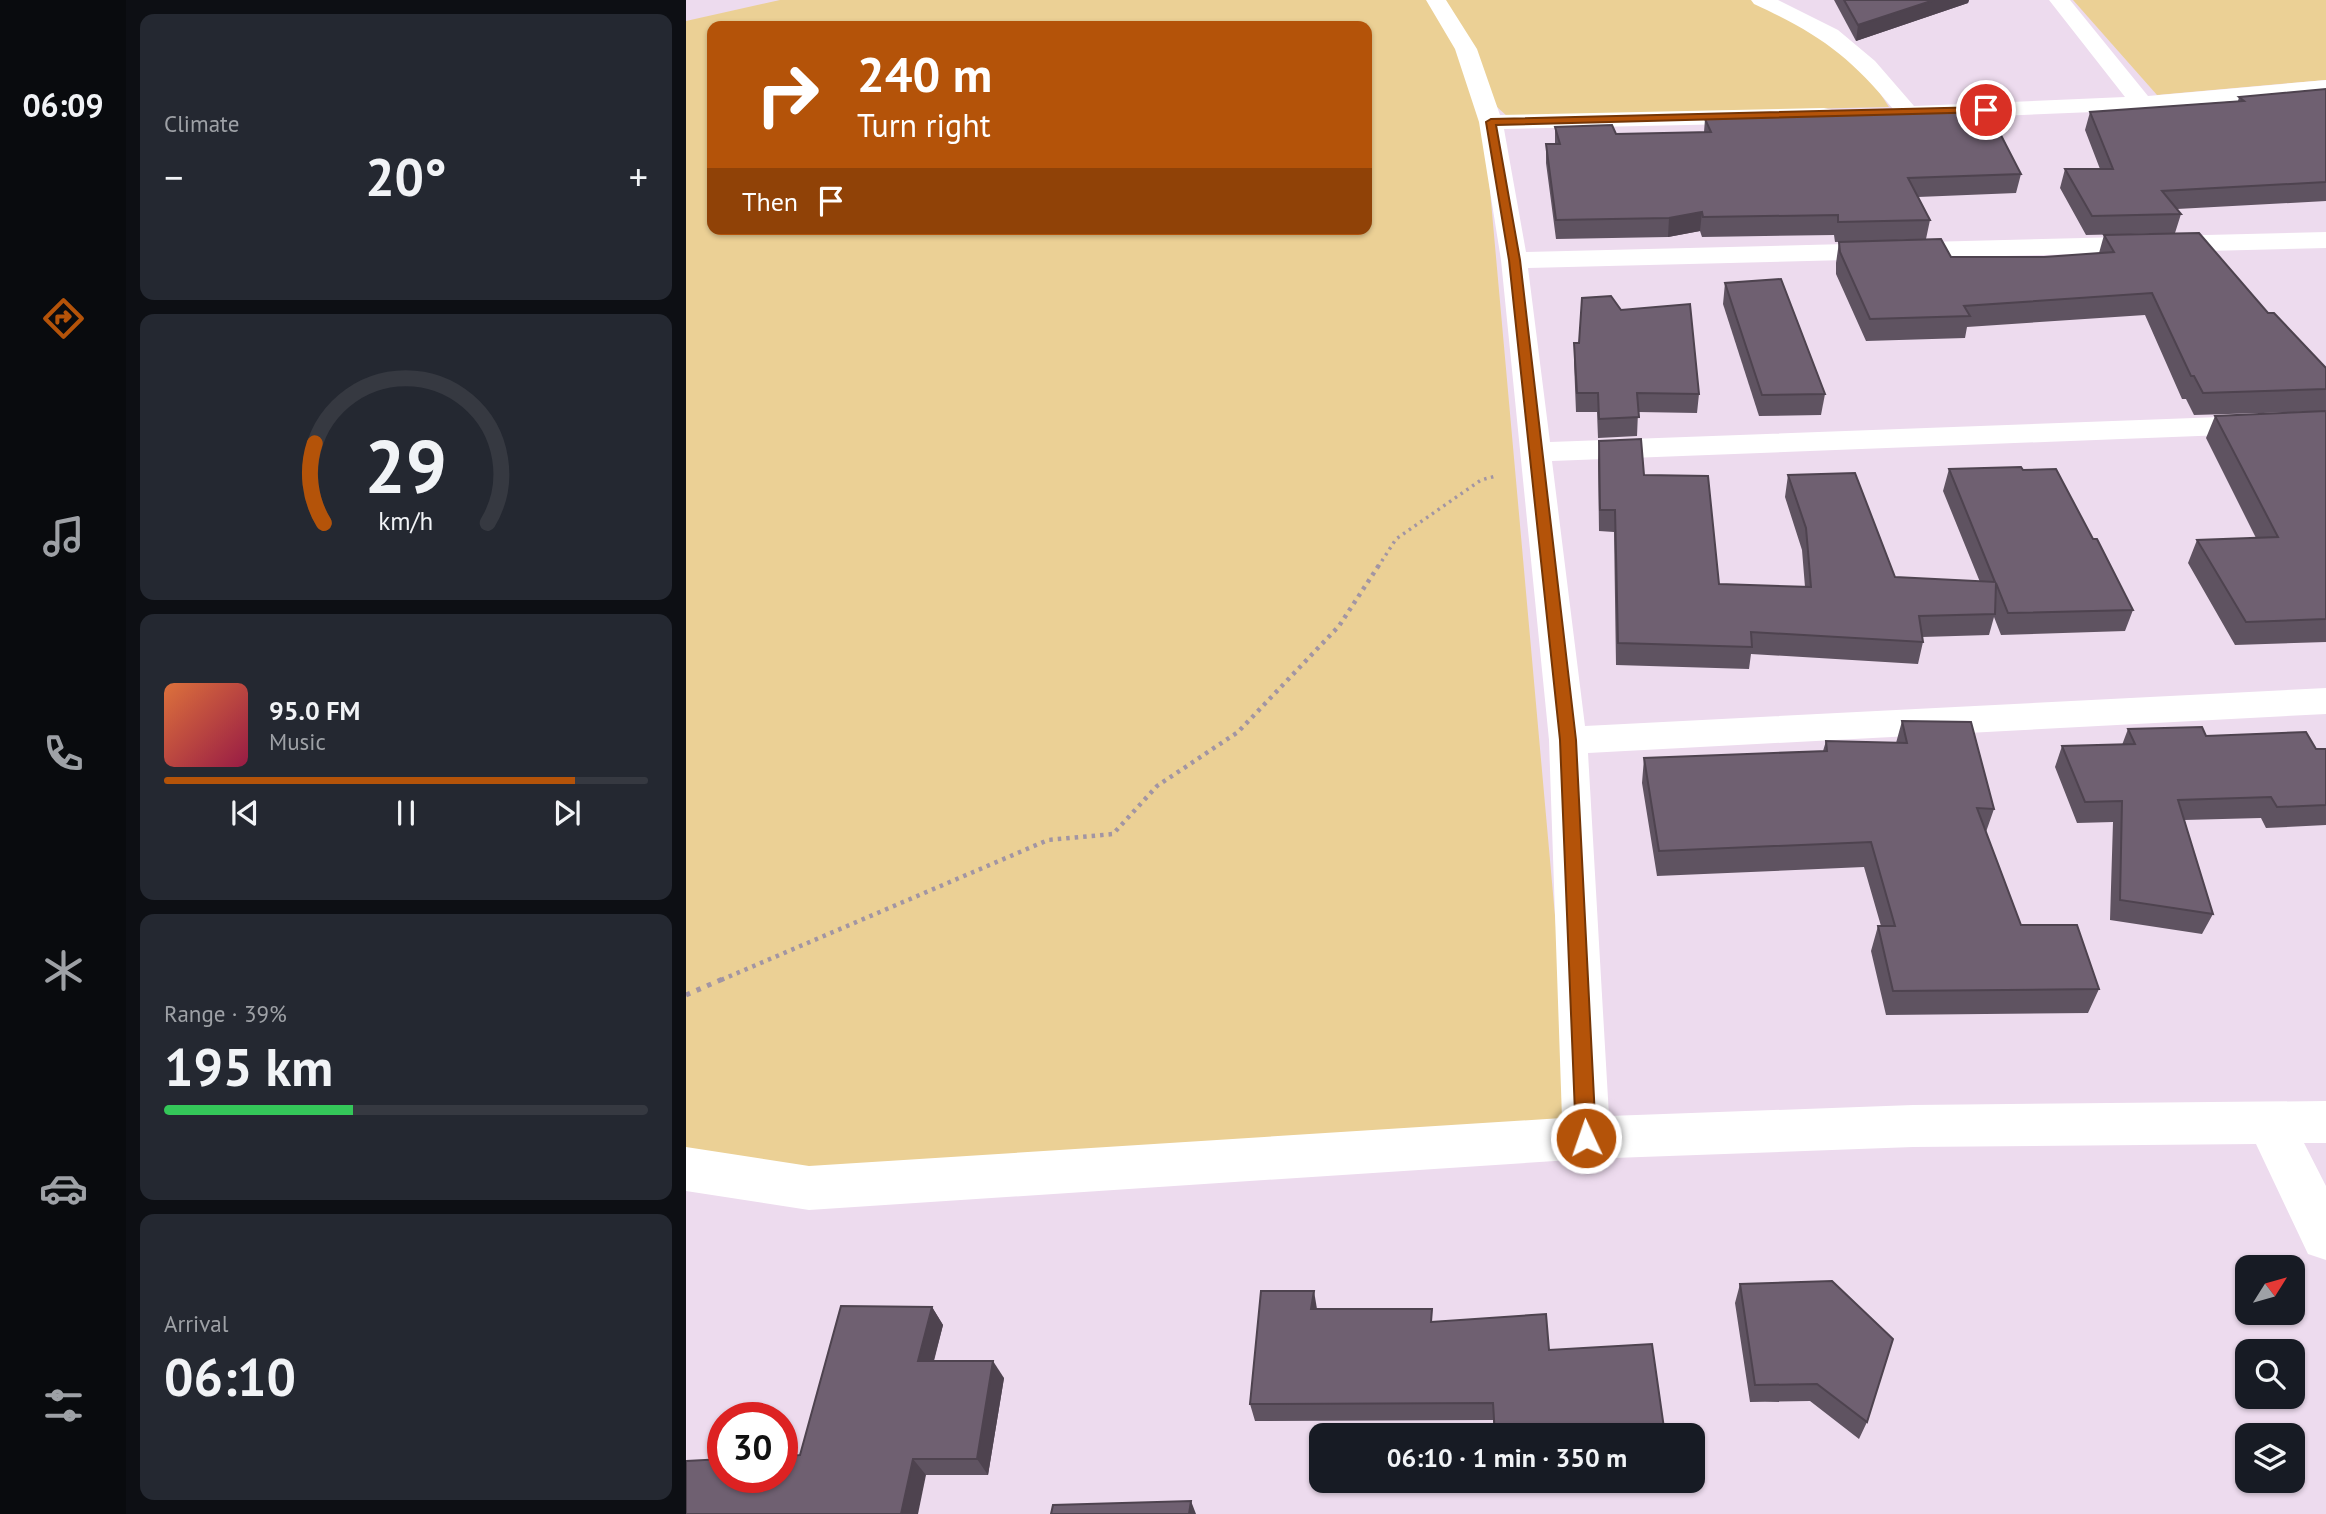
<!DOCTYPE html>
<meta charset="utf-8">
<style>
body{margin:0;font-family:"PT Sans",sans-serif;background:#242831;color:#f1f3f6;height:100vh;display:flex;flex-direction:column;font-size:26px;white-space:nowrap}
*{box-sizing:border-box;margin:0}
p{font-size:23px;color:#9ea1a6}
.icon{flex:none;width:38px;height:38px;fill:none;stroke:currentColor;stroke-width:2;stroke-linecap:round;stroke-linejoin:round}
.map{position:relative;flex:1;overflow:hidden}
.panel{display:flex;flex-direction:column;gap:14px;padding:14px;background:#0d0f14;width:560px}
.panel>*{flex:none}
.guide{position:absolute;left:21px;top:21px;width:665px;height:214px;border-radius:14px;box-shadow:0 2px 5px #0004;background:#b45309;color:#fff;overflow:hidden}
.needle{width:46px;rotate:53deg}
.controls{position:absolute;left:1549px;top:1255px;display:grid;gap:14px}
.controls a{display:grid;place-items:center;width:70px;height:70px;border-radius:14px;background:#171b24;box-shadow:0 2px 5px #0004;font-size:35px}
.speed{position:absolute;left:21px;top:1402px;display:flex;gap:14px;font-size:35px;font-weight:700;text-align:center}
.speed>*{display:grid;place-content:center;width:91px;height:91px;border-radius:50%;background:#171b24;box-shadow:0 2px 5px #0004;line-height:1}
.speed .limit{border:10px solid #d22;background:#fff;color:#111}
.pin{position:absolute;display:grid;place-items:center;width:60px;height:60px;color:#fff;margin:-30px;border:4px solid #fff;border-radius:50%;box-shadow:0 2px 7px #0007}
.me{position:absolute;width:77px;margin:-38px;rotate:357deg;stroke-linejoin:round;filter:drop-shadow(0 0 5px #0008)}
.turn{display:flex;align-items:center;gap:24px;height:147px;padding:0 35px;font-size:32px}
.turn .icon{width:91px;height:91px;stroke-width:2.5}
.turn b{display:block;font-size:49px;line-height:60px}
.then{display:flex;align-items:center;height:66px;padding:0 35px;background:#0003;gap:14px;font-size:26px}
.big{font-size:52px;font-weight:700;line-height:1.1}
.panel .tile{flex:1;display:flex;flex-direction:column;justify-content:center;gap:10px;min-width:0;padding:0 24px;border-radius:14px;background:#242831}
.panel .dial{align-items:center;gap:0}
.dial svg{height:182px;overflow:visible;fill:none;stroke:#363941;stroke-width:7;stroke-linecap:round;text-anchor:middle}
.dial text{fill:#f1f3f6;stroke:none}
.song{display:flex;align-items:center;gap:21px}
.cover{width:84px;height:84px;border-radius:10px;background:linear-gradient(135deg,hsl(20 70% 55%),hsl(340 70% 35%))}
.played{height:7px;border-radius:4px;background:linear-gradient(90deg,#b45309 85%,#363941 85%)}
.keys{display:flex;justify-content:space-around;direction:ltr}
.heat{display:flex;justify-content:space-between;align-items:center;font-size:38px;direction:ltr}
.charge{height:10px;border-radius:5px;background:linear-gradient(90deg,#34c759 39%,#363941 0)}
.trip{position:absolute;left:623px;top:1423px;width:396px;height:70px;border-radius:14px;background:#171b24;box-shadow:0 2px 5px #0004;font-weight:700;line-height:70px;text-align:center}
main{display:flex;flex:1;min-height:0}
.dock{display:flex;flex-direction:column;width:126px;justify-content:space-around;align-items:center;background:#090b0e;color:#9ea1a6}
.dock .icon{width:49px;height:49px}
.dock .current{color:#b45309}
.dock b{font-size:32px;color:#f1f3f6}
.map>svg:first-child{display:block}
.green{fill:#ebd095;fill-rule:evenodd}
.lines{fill:none;stroke-linecap:round;stroke-linejoin:round}
.path-far2{stroke:#a295a3;stroke-width:3.5;stroke-dasharray:2.5 4.5;stroke-linecap:butt}
.path-far1{stroke:#a295a3;stroke-width:4.5;stroke-dasharray:3.5 5;stroke-linecap:butt}
.path{stroke:#a295a3;stroke-width:5;stroke-dasharray:4.5 7;stroke-linecap:butt}
.minor{fill:#fff;fill-rule:evenodd}
.wall{fill:#5f5361}
.shaded-wall{fill:#4e434f}
.building{fill:#6f6071;stroke:#4e434f;stroke-width:2}
.route{fill:#b45309;stroke:#753606;stroke-width:2}
</style>
<main>
<nav class="dock">
<b>06:09</b>
<svg class="icon current" aria-label="directions" viewBox="0 0 24 24"><path d="M12 3l9 9-9 9-9-9zM9 14v-3h6M13 9l2 2-2 2"/></svg>
<svg class="icon" aria-label="music" viewBox="0 0 24 24"><path d="M9 18V5l10-2v13"/><circle cx="6" cy="18" r="3"/><circle cx="16" cy="16" r="3"/></svg>
<svg class="icon" aria-label="phone" viewBox="0 0 24 24"><path d="M5 4h4l2 5-3 2q2 4 5 5l2-3 5 2v4C11 20 4 13 5 4z"/></svg>
<svg class="icon" aria-label="climate" viewBox="0 0 24 24"><path d="M12 3v18M4 7l16 10M4 17L20 7"/></svg>
<svg class="icon" aria-label="car" viewBox="0 0 24 24"><path d="M5 17H2v-5l4-1 3-4h7l3 4 3 1v5h-3M9 17h6M6 11h13"/><circle cx="7" cy="17" r="2"/><circle cx="17" cy="17" r="2"/></svg>
<svg class="icon" aria-label="filters" viewBox="0 0 24 24"><path d="M4 7h16M4 17h16"/><circle cx="9" cy="7" r="2"/><circle cx="15" cy="17" r="2"/></svg>
</nav>
<section class="panel">
<div class="tile"><p>Climate</p>
<div class="heat"><a>−</a><b class="big">20°</b><a>+</a></div>
</div>
<div class="tile dial"><svg viewBox="0 0 100 80">
<path d="M14 69A42 42 0 1 1 86 69"/>
<path d="M14 69A42 42 0 0 1 10 34" stroke="#b45309"/>
<text x="50" y="56" font-size="32" font-weight="700">29</text>
<text x="50" y="72" font-size="11">km/h</text>
</svg></div>
<div class="tile">
<div class="song"><i class="cover"></i><div><b>95.0 FM</b><p>Music</p></div></div>
<div class="played"></div>
<div class="keys"><svg class="icon" aria-label="previous" viewBox="0 0 24 24"><path d="M18 5L8 12l10 7zM5 5v14"/></svg><svg class="icon" aria-label="pause" viewBox="0 0 24 24"><path d="M8 5v14M16 5v14"/></svg><svg class="icon" aria-label="next" viewBox="0 0 24 24"><path d="M6 5l10 7-10 7zM19 5v14"/></svg></div>
</div>
<div class="tile"><p>Range · 39%</p><b class="big">195 km</b><div class="charge"></div></div>
<div class="tile"><p>Arrival</p><b class="big">06:10</b></div>
</section>
<div class="map">
<svg width="1640" height="1514" viewBox="0 0 1640 1514">
<rect width="100%" height="100%" fill="#eddbee"/>
<g class="green">
<path d="M 94,0 L 744,0 L 775,51 L 798,123 L 888,1128 L 126,1178 L 0,1149 L 0,21 ZM 26,26 L 681,26 L 681,229 L 26,229 Z"/>
<polygon points="759,0 1067,0 1119,24 1182,75 1203,107 821,116 811,107"/>
<polygon points="1387,0 1640,0 1640,80 1471,95"/>
</g>
<g class="lines">
<polyline class="path-far2" points="692,567 710,539 795,480 810,476"/>
<polyline class="path-far1" points="35,980 362,840 427,834 471,786 552,732 653,626 693,565"/>
<polyline class="path" points="0,995 39,978"/>
<g class="minor">
<polygon points="740,0 760,0 791,49 814,115 1138,108 1146,110 1150,115 1146,120 1138,122 818,129 840,252 1640,232 1640,248 842,268 864,442 1640,413 1640,431 866,461 899,726 1640,688 1640,714 902,753 923,1116 1227,1105 1640,1101 1640,1143 1618,1143 1640,1186 1640,1260 1622,1254 1570,1144 1227,1147 900,1159 123,1210 0,1191 0,1147 123,1166 876,1118 863,740 815,260 793,122 769,49"/>
<path d="M 1065,0 L 1092,0 L 1152,30 L 1189,61 L 1228,106 L 1439,97 L 1363,0 L 1384,0 L 1462,96 L 1640,80 L 1640,94 L 1456,110 L 1216,120 L 1208,118 L 1205,113 L 1207,109 C 1163,55 1131,33 1068,4 Z"/>
</g>
</g>
<g class="wall">
<polygon points="1148,0 1283,0 1282,3 1170,41"/>
<polygon points="1640,89 1640,201 1491,209 1495,214 1489,233 1400,235 1374,188 1379,169 1414,169 1399,130 1404,112 1552,101 1553,97"/>
<polygon points="1019,119 1335,174 1330,193 1232,197 1244,220 1240,239 1149,242 1148,235 1016,237 1014,231 982,237 870,239 860,163 860,144 869,144 869,127 930,134 1018,132"/>
<polygon points="1418,235 1582,313 1640,368 1640,411 1508,415 1500,399 1496,399 1459,315 1281,327 1279,338 1180,341 1150,274 1150,263 1153,242 1265,257 1358,257 1413,253"/>
<polygon points="1039,283 1139,394 1135,415 1073,416 1037,304"/>
<polygon points="935,310 1013,394 1011,413 952,412 951,436 912,438 911,412 890,412 888,362 888,343 893,343"/>
<polygon points="1640,411 1640,642 1549,645 1502,563 1511,540 1570,538 1520,438 1529,416"/>
<polygon points="913,441 958,475 1033,584 1119,587 1116,550 1099,497 1102,475 1209,577 1294,582 1257,491 1263,469 1337,470 1407,539 1447,610 1439,631 1315,635 1308,617 1303,635 1236,637 1237,642 1232,664 1065,654 1063,669 930,665 928,532 913,531 912,462"/>
<polygon points="1216,721 1308,809 1300,832 1335,925 1413,989 1402,1013 1200,1015 1185,951 1192,926 1195,926 1178,867 971,876 956,783 958,758 1137,751 1140,741 1210,743"/>
<polygon points="1442,729 1520,736 1630,749 1640,749 1640,825 1580,828 1575,818 1498,820 1527,914 1516,934 1424,920 1427,822 1391,823 1369,767 1376,746 1436,745"/>
<polygon points="1054,1284 1181,1422 1173,1439 1124,1401 1064,1402 1049,1303"/>
<polygon points="246,1307 257,1325 248,1361 318,1378 302,1475 240,1475 114,1455"/>
<polygon points="631,1309 747,1322 863,1350 979,1435 808,1435 807,1420 569,1421 564,1404"/>
<polygon points="811,1480 841,1480 811,1483"/>
</g>
<g class="shaded-wall">
<polygon points="1248,0 1283,0 1282,3 1170,41 1172,25"/>
<polygon points="1016,212 1014,231 982,237 983,218"/>
<polygon points="628,1291 631,1309 625,1309"/>
<polygon points="246,1307 257,1325 243,1378 232,1361"/>
<polygon points="307,1361 318,1378 302,1475 291,1459"/>
<polygon points="227,1459 240,1475 232,1514 215,1514"/>
<polygon points="505,1501 510,1514 503,1514"/>
</g>
<g class="building">
<polygon points="1158,0 1248,0 1172,25"/>
<polygon points="1640,89 1640,182 1476,191 1495,214 1406,216 1379,169 1427,169 1404,112 1558,101 1553,97"/>
<polygon points="1225,110 1303,112 1335,174 1222,178 1244,220 1152,222 1152,215 1017,217 1016,212 983,218 870,220 860,144 874,144 869,127 926,125 930,134 1025,132 1019,119"/>
<polygon points="1513,233 1582,313 1588,313 1640,368 1640,389 1517,393 1508,376 1505,376 1466,293 1278,306 1284,316 1184,319 1154,252 1153,242 1255,239 1265,257 1358,257 1428,252 1418,235"/>
<polygon points="1095,279 1139,394 1076,395 1039,283"/>
<polygon points="925,296 935,310 1004,304 1013,394 951,393 953,417 913,419 912,393 891,393 888,343 893,343 896,298"/>
<polygon points="1640,411 1640,619 1560,622 1511,540 1592,537 1529,416"/>
<polygon points="955,439 958,475 1022,476 1033,584 1125,587 1120,528 1102,475 1169,473 1209,577 1309,582 1263,469 1335,467 1337,470 1370,469 1407,539 1411,539 1447,610 1322,613 1310,583 1309,614 1233,616 1237,642 1065,632 1066,647 932,643 929,510 914,510 913,441"/>
<polygon points="1216,721 1285,722 1308,809 1291,808 1335,925 1391,925 1413,989 1207,991 1192,926 1209,926 1185,842 973,851 958,758 1141,751 1140,741 1221,743"/>
<polygon points="1516,727 1520,736 1620,732 1630,749 1640,749 1640,805 1591,807 1585,797 1492,800 1527,914 1434,900 1436,801 1399,802 1376,746 1449,744 1442,729"/>
<polygon points="1146,1281 1207,1339 1181,1422 1131,1384 1069,1385 1054,1284"/>
<polygon points="575,1291 628,1291 625,1309 746,1309 745,1322 860,1314 863,1350 966,1344 979,1435 809,1435 807,1403 564,1404"/>
<polygon points="155,1306 246,1307 232,1361 307,1361 291,1459 227,1459 215,1514 0,1514 0,1461 37,1459 37,1477 96,1477 96,1456 114,1455"/>
<polygon points="505,1501 503,1514 365,1514 367,1505"/>
</g>
<polygon class="route" points="1300,107 1303,108 1303,112 810,125 834,260 890,740 910,1138 907,1144 900,1147 893,1144 890,1138 874,740 823,260 800,122 805,119"/>
</svg>
<div class="controls">
<a><svg class="needle" viewBox="-14 -14 28 28"><path d="M0-13l5 13h-10z" fill="#e53935"/><path d="M0 13l5-13h-10z" fill="#9ea1a6"/></svg></a>
<a><svg class="icon" aria-label="search" viewBox="0 0 24 24"><circle cx="10" cy="10" r="6"/><path d="M15 15l6 6"/></svg></a>
<a><svg class="icon" aria-label="layers" viewBox="0 0 24 24"><path d="M12 4l9 5-9 5-9-5zM3 14l9 5 9-5"/></svg></a>
</div>
<div class="speed"><div class="limit">30</div></div>
<div class="pin" style="left:1300px;top:110px;background:#d93025"><svg class="icon" aria-label="arrive" viewBox="0 0 24 24"><path d="M6 21V4h12l-3 4 3 4H6"/></svg></div>
<svg class="me" style="left:900px;top:1138px" viewBox="-20 -20 40 40"><circle r="17" fill="#b45309" stroke="#fff" stroke-width="3"/><path d="M0-11L8 9 0 5-8 9z" fill="#fff"/></svg>
<div class="trip">06:10 · 1 min · 350 m</div>
<div class="guide">
<div class="turn"><svg class="icon" aria-label="right" viewBox="0 0 24 24"><path d="M7 20v-9h11M14 6l5 5-5 5"/></svg><div><b>240 m</b>Turn right</div></div>
<div class="then">Then<svg class="icon" aria-label="arrive" viewBox="0 0 24 24"><path d="M6 21V4h12l-3 4 3 4H6"/></svg></div>
</div>
</div>
</main>
